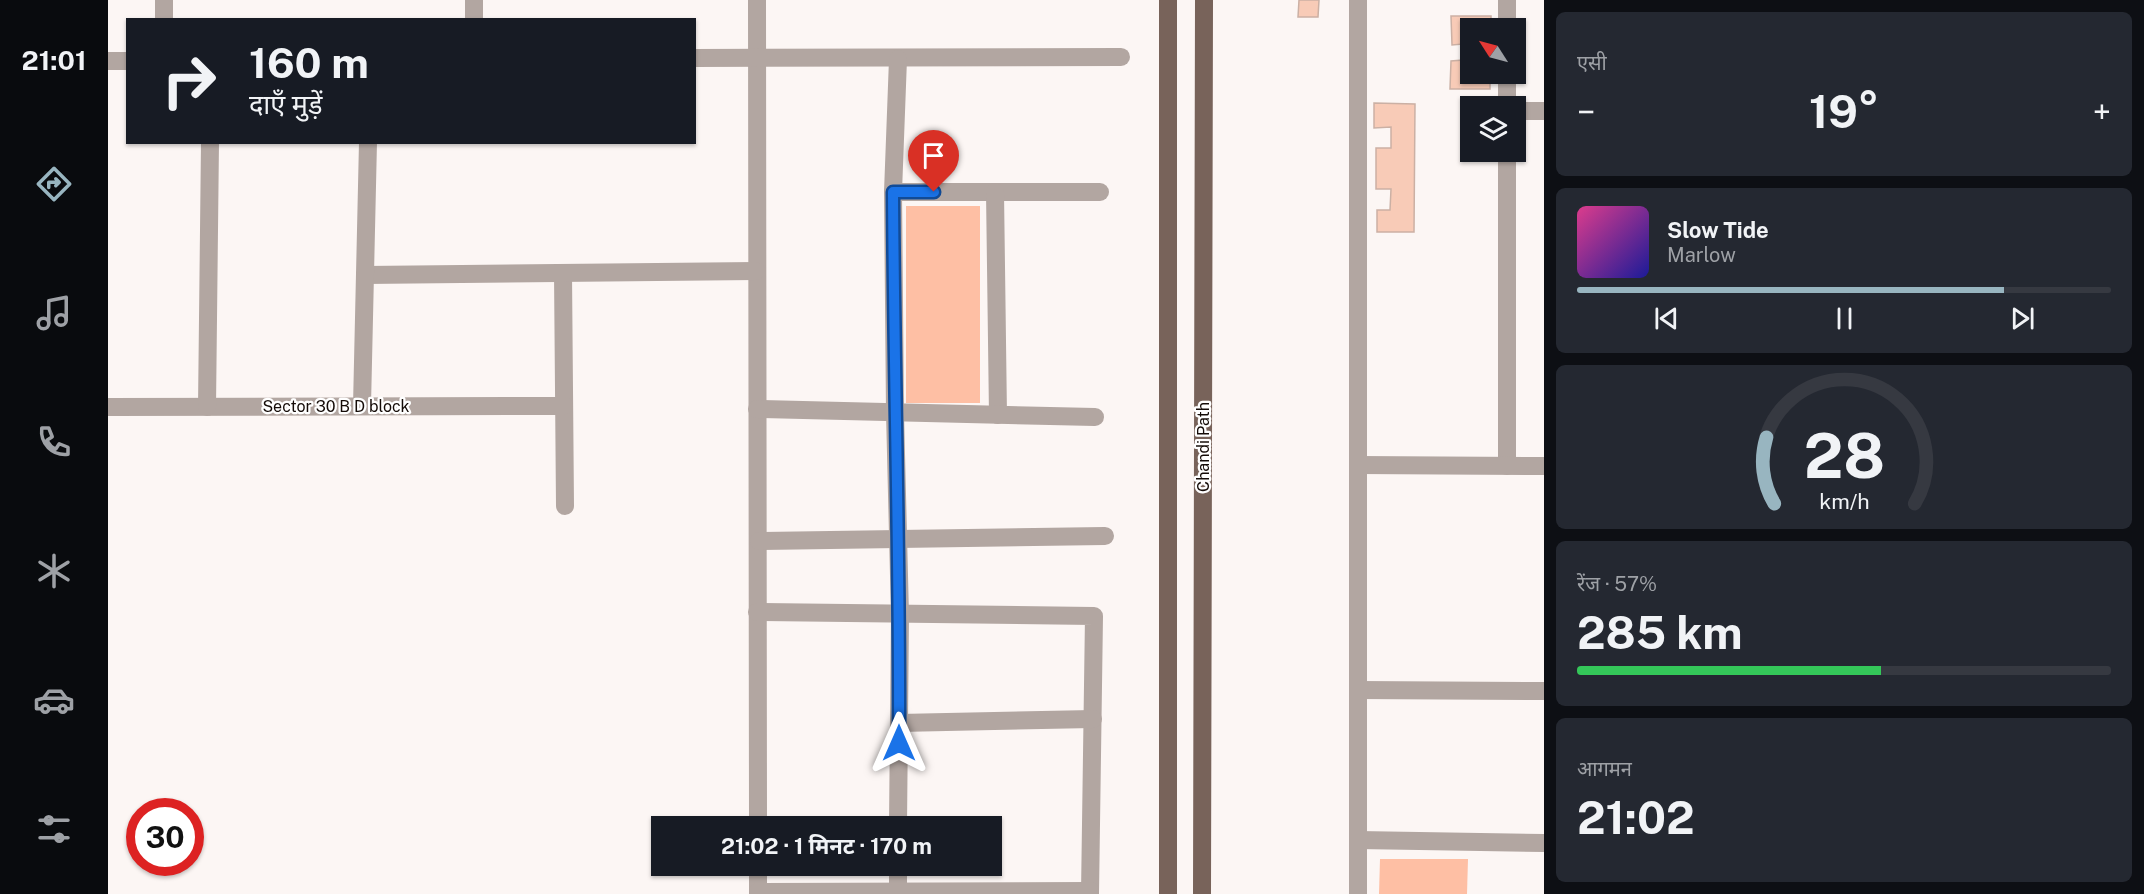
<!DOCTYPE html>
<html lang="hi">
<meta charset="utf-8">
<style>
body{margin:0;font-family:"Public Sans","Noto Sans Devanagari",sans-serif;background:#242831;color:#f1f3f6;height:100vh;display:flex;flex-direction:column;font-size:22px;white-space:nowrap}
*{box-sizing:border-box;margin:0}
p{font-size:20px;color:#9ea1a6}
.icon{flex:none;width:33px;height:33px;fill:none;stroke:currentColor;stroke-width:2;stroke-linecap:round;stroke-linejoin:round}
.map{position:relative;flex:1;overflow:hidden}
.details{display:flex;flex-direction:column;gap:12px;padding:12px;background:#0d0f14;width:600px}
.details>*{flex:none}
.top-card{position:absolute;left:18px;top:18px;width:570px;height:126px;border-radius:0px;box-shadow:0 2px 4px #0004;background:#171b24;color:#f1f3f6;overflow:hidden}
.needle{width:39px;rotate:306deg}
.buttons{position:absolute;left:1352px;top:18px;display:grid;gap:12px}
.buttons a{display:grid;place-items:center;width:66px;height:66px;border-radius:0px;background:#171b24;box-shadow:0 2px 4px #0004;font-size:30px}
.speed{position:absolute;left:18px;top:798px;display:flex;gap:12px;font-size:30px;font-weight:700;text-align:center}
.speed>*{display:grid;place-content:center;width:78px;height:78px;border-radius:50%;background:#171b24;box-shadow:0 2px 4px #0004;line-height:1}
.speed .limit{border:9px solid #d22;background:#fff;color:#111}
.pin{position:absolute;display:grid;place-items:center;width:51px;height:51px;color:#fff;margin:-62px -26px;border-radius:50% 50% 50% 0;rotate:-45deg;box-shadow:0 0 6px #0007}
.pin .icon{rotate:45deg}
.me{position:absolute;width:66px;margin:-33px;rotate:0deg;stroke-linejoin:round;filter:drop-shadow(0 0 4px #0008)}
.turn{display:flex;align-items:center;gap:21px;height:126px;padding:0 24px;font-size:27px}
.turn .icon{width:78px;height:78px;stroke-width:2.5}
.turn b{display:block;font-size:42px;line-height:51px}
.big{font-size:45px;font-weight:700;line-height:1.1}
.details .widget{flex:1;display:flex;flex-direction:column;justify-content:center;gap:9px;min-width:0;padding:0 21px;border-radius:9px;background:#242831}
.details .dial{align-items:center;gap:0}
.dial svg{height:156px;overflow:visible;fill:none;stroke:#363941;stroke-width:7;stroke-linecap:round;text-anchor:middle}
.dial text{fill:#f1f3f6;stroke:none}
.song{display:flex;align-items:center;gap:18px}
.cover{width:72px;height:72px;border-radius:9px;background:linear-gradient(135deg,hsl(330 70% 55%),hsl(240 70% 35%))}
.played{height:6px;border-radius:3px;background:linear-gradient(90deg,#98b5c0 80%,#363941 80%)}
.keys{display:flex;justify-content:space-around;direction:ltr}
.heat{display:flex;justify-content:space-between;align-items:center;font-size:33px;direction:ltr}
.charge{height:9px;border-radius:4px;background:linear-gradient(90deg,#34c759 57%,#363941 0)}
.trip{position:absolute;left:543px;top:816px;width:351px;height:60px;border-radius:0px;background:#171b24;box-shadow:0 2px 4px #0004;font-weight:700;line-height:60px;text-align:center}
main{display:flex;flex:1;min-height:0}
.tab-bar{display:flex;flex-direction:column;width:108px;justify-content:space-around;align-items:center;background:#090b0e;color:#9ea1a6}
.tab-bar .icon{width:42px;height:42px}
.tab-bar .current{color:#98b5c0}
.tab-bar b{font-size:27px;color:#f1f3f6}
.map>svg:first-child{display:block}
.green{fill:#febfa4}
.building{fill:#f8cbb7;stroke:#cbb0a4;stroke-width:1.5}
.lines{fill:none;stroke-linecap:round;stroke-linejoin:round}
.minor{stroke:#b2a6a1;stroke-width:18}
.major{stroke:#78635a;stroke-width:18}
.route-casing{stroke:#114b97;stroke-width:15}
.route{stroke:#1a73e8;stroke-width:10}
.labels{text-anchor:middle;stroke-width:4.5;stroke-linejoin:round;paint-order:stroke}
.street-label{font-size:16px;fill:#140b07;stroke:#fff}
</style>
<main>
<nav class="tab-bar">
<b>21:01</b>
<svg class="icon current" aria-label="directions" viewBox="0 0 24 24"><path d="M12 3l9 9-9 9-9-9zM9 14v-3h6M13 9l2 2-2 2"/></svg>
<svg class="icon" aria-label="music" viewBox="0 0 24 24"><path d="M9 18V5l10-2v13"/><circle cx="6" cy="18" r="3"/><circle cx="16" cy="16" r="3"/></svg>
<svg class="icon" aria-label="phone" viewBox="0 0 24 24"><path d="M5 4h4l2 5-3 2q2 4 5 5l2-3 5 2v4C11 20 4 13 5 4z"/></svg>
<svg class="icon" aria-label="climate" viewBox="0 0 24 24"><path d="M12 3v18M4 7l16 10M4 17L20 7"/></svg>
<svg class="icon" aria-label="car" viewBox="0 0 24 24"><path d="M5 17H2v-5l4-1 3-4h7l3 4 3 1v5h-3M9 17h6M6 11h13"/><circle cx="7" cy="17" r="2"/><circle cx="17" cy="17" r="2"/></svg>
<svg class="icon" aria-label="filters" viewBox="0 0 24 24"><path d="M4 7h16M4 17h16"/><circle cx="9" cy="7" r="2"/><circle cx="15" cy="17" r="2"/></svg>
</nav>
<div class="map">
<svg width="1436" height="894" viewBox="0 0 1436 894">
<rect width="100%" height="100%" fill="#fcf6f4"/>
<g class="green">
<rect x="798" y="206" width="74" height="197"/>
<polygon points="1272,859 1360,859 1359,894 1271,894"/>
</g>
<g class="building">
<polygon points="1191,0 1211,0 1210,17 1190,17"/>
<polygon points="1343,16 1383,16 1383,28 1362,28 1362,74 1382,74 1382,89 1342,89 1343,61 1355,60 1355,44 1344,45"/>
<polygon points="1266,103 1307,104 1306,232 1269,232 1269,210 1282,210 1283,189 1268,189 1268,148 1283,148 1283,127 1266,128"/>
</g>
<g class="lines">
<g class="minor">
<polyline points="56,0 56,20"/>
<polyline points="649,0 650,826"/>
<polyline points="1399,0 1399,28"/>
<polyline points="366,20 366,0"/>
<polyline points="586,58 1013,57"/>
<polyline points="790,59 785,192 787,413 792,616 790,826"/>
<polyline points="0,61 20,61"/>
<polyline points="1399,74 1399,106"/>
<polyline points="1407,111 1436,111"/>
<polyline points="1399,152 1399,466"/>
<polyline points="785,192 992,192"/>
<polyline points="887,192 890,415"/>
<polyline points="455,273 457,506"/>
<polyline points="257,275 648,271"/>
<polyline points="254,406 260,142"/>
<polyline points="0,407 456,406"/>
<polyline points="99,407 102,142"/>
<polyline points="649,409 987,417"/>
<polyline points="1250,465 1436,466"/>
<polyline points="651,541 997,536"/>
<polyline points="649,612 986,616 982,894"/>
<polyline points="1250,690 1436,691"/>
<polyline points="791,723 985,719"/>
<polyline points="1250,840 1436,843"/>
<polyline points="650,866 650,894"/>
<polyline points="650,892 982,891"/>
<polyline points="790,894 790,866"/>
<polyline points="1250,894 1250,0"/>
</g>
<g class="major">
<polyline points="1060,0 1060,894"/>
<polyline points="1094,894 1096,0"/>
</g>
</g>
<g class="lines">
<g class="route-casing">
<path id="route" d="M 791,743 C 792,559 786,376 785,192 L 826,192"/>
</g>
<use href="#route" class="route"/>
</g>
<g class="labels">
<g class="street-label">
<text x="228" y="412">Sector 30 B D block</text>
<text transform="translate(1095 447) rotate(-90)" y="6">Chandi Path</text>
</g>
</g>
</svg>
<div class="buttons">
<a><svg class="needle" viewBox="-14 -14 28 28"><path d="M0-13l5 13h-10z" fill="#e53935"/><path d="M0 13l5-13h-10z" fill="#9ea1a6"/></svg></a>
<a><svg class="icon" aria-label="layers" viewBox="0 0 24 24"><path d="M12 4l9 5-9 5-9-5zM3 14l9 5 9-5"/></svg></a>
</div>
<div class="speed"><div class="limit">30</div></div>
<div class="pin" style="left:826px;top:192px;background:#d93025"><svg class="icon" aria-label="arrive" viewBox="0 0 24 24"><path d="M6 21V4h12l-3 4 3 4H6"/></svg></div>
<svg class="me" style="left:791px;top:743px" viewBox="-20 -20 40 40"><path d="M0-17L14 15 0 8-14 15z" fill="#1a73e8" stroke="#fff" stroke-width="4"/></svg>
<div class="trip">21:02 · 1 मिनट · 170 m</div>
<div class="top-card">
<div class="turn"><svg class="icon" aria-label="right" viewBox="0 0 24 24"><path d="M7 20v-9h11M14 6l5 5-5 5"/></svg><div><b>160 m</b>दाएँ मुड़ें</div></div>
</div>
</div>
<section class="details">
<div class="widget"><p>एसी</p>
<div class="heat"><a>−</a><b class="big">19°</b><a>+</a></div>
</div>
<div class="widget">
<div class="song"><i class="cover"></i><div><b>Slow Tide</b><p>Marlow</p></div></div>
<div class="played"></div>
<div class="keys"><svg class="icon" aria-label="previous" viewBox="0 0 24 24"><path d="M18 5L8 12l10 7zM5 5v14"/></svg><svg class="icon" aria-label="pause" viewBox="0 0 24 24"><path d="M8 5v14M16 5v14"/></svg><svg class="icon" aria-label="next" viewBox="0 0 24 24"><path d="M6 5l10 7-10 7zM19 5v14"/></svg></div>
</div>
<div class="widget dial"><svg viewBox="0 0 100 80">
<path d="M14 69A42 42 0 1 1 86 69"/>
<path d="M14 69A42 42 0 0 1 10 35" stroke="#98b5c0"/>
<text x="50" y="56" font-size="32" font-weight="700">28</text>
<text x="50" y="72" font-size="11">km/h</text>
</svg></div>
<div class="widget"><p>रेंज · 57%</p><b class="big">285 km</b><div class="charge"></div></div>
<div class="widget"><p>आगमन</p><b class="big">21:02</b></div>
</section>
</main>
